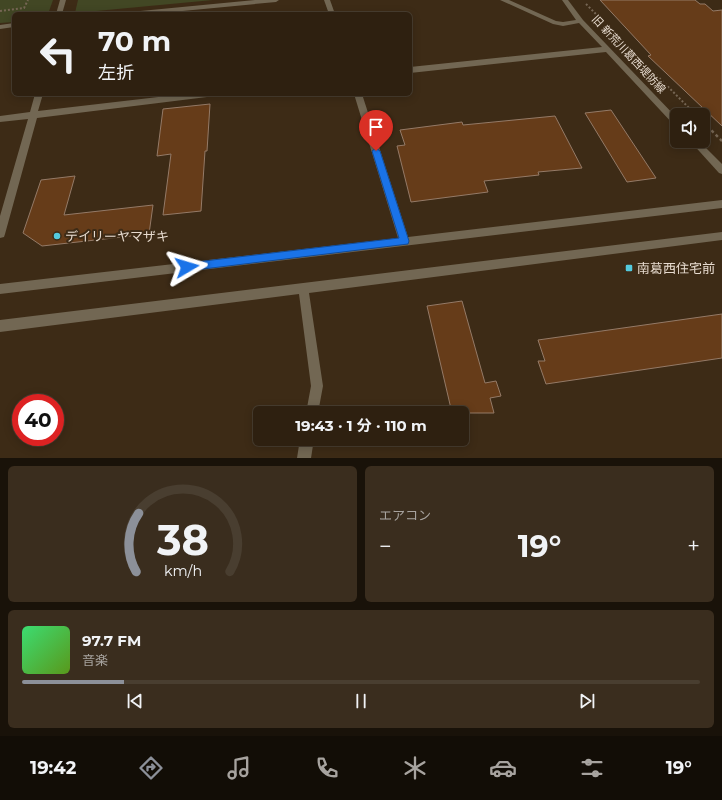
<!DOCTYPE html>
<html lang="ja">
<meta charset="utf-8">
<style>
body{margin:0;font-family:Montserrat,"Noto Sans JP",sans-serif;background:#3a2d1e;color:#f1f3f6;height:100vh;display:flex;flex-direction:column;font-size:15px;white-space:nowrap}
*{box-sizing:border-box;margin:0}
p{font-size:13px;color:#a7a39f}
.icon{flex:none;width:22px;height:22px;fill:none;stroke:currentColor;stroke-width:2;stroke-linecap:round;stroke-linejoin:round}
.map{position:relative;height:458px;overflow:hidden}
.side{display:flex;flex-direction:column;gap:8px;padding:8px;background:#191209;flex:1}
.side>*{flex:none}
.banner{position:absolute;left:12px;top:12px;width:400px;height:84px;border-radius:6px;box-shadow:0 2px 10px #0003,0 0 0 1px #493e30;background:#2e2010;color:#f1f3f6;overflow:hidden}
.controls{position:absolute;left:670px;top:108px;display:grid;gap:8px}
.controls a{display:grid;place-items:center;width:40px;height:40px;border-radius:6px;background:#2e2010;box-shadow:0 2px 10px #0003,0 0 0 1px #493e30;font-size:20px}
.speed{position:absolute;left:12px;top:394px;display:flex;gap:8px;font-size:20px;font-weight:700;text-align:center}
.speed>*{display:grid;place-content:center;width:52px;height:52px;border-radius:50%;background:#2e2010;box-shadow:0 2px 10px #0003,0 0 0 1px #493e30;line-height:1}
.speed .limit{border:6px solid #d22;background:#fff;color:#111}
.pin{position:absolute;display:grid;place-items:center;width:34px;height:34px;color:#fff;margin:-41px -17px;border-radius:50% 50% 50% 0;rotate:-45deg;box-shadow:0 0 4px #0007}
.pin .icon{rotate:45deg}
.me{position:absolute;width:44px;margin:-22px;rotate:83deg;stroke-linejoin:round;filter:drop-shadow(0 0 3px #0008)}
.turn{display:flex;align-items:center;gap:14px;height:84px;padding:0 20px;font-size:18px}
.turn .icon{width:52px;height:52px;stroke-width:2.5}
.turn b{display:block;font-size:28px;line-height:34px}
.big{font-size:30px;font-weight:700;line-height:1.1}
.side .card{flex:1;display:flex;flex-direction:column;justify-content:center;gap:6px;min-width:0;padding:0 14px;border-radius:6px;background:#3a2d1e}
.side .dial{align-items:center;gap:0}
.dial svg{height:104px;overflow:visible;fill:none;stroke:#493e30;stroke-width:7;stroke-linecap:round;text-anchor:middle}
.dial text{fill:#f1f3f6;stroke:none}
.song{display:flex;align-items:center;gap:12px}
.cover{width:48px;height:48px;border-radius:6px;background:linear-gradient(135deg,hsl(140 70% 55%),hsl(90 70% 35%))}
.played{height:4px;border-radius:2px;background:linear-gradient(90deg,#8c9099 15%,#493e30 15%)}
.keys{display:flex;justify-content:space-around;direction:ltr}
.heat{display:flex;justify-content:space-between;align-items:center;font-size:22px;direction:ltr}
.side .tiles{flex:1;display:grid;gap:8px;grid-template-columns:1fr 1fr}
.card:last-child{grid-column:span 2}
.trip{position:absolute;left:253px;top:406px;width:216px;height:40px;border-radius:6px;background:#2e2010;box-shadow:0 2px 10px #0003,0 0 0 1px #493e30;font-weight:700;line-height:40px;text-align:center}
.tab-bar{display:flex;height:64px;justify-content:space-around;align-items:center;background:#120d06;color:#a7a39f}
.tab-bar .icon{width:28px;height:28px}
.tab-bar .selected{color:#8c9099}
.tab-bar b{font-size:18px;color:#f1f3f6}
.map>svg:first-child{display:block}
.green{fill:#424724}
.building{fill:#663c19;stroke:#947a67}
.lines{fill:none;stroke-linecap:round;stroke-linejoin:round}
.path-far1{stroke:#766654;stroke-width:2;stroke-dasharray:2 2;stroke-linecap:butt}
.path{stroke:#766654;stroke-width:2.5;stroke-dasharray:3 3;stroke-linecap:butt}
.minor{fill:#726753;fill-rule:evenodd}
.route{fill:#1a73e8;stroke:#114b97}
.poi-dot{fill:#54cadd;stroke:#3d2b16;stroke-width:1.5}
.labels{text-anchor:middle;stroke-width:4;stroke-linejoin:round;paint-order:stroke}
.far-street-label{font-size:11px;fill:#e7dbcf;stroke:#3d2b16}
.poi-label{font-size:13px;fill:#e7dbcf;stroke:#3d2b16;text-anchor:start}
</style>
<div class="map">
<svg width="722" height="458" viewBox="0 0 722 458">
<rect width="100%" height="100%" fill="#3d2b16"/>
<g class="green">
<polygon points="0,0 53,0 48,14 14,14 14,22 0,23"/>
<polygon points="78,0 213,0 75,13"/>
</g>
<g class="building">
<polygon points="600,0 695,0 700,4 705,4 713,11 722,10 722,126 648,56 651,55"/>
<polygon points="210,104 207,151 205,151 201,211 163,215 171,154 157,156 163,109"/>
<polygon points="611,110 656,178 627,182 585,113"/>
<polygon points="555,116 582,168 538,172 539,175 484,181 488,192 411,202 397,146 405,145 400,130 462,122 463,125"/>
<polygon points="75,176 64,215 153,205 149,234 42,246 23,233 41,180"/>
<polygon points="462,301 485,383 496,381 501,396 490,398 494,413 452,413 427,306"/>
<polygon points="722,314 722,358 546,384 538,361 545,361 538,340"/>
</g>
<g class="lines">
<g class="path-far1">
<polyline points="586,4 696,115"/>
<polyline points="0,11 24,8 28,0"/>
</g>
<polyline class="path" points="703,122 722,141"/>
<g class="minor">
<polygon points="60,0 66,0 62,14 56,14"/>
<polygon points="255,0 279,0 276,2 151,14 127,14 130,12"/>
<polygon points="324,0 330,0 335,14 329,14"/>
<polygon points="500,0 509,0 556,21 563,22 576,20 562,0 568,0 583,20 677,118 677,126 674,125 606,52 410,73 410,67 602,47 579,23 563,26 553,24"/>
<polygon points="14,23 14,27 0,29 0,25"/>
<polygon points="35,94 43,94 38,111 184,94 211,94 207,97 37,118 5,234 4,237 0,238 0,216 28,119 0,122 0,116 30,112"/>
<polygon points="354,94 362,94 408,237 722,200 722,208 0,294 0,284 398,238"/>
<polygon points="690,141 699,141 722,164 722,174 719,173"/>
<polygon points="722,232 722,240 309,293 323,386 318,413 306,413 311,386 299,294 0,332 0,320"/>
<polygon points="300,439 314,439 311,458 297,458"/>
</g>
</g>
<polygon class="route" points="376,148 380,151 409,241 408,244 187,271 183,270 182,267 183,264 187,263 399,238 372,151"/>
<g class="poi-dot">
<circle cx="57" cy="236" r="4"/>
<rect x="625" y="264" width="8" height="8" rx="2"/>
</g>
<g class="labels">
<g class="far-street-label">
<text transform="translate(629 54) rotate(47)" y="4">旧 新荒川葛西堤防線</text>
</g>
<g class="poi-label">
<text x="65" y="241">デイリーヤマザキ</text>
<text x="637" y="273">南葛西住宅前</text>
</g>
</g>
</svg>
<div class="controls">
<a><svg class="icon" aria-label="sound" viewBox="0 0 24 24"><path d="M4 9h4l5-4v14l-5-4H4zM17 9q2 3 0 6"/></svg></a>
</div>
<div class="speed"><div class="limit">40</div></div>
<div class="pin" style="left:376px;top:151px;background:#d93025"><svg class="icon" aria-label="arrive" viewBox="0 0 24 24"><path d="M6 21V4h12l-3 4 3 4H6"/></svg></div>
<svg class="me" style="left:187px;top:267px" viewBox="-20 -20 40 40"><path d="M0-17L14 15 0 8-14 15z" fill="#1a73e8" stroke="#fff" stroke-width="4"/></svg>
<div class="trip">19:43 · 1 分 · 110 m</div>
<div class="banner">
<div class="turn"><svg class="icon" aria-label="left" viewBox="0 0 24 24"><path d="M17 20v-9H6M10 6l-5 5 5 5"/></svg><div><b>70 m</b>左折</div></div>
</div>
</div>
<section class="side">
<div class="tiles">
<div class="card dial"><svg viewBox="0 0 100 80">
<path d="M14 69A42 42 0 1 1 86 69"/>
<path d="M14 69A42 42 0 0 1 16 24" stroke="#8c9099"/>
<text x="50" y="56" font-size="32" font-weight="700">38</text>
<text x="50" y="72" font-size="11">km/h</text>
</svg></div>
<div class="card"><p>エアコン</p>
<div class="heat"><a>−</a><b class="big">19°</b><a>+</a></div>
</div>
<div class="card">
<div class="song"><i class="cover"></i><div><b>97.7 FM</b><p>音楽</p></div></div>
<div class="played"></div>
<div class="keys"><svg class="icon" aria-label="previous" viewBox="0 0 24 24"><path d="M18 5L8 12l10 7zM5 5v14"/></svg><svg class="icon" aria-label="pause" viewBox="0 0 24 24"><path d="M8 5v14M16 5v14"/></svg><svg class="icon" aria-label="next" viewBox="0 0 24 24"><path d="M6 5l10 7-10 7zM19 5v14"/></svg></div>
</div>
</div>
</section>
<nav class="tab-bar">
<b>19:42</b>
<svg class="icon selected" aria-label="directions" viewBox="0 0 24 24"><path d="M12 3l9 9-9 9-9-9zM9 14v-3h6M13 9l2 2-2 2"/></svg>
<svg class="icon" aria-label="music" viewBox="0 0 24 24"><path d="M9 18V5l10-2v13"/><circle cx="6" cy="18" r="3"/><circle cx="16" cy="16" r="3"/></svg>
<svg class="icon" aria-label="phone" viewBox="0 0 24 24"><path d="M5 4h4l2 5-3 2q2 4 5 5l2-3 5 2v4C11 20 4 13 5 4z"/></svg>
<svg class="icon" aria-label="climate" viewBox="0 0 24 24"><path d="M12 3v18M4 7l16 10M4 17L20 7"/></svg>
<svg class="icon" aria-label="car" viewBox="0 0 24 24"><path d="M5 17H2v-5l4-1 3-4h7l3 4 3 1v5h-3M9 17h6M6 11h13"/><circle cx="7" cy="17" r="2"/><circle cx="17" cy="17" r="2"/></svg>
<svg class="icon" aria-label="filters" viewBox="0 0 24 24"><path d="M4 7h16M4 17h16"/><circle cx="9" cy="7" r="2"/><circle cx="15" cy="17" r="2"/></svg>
<b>19°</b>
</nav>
